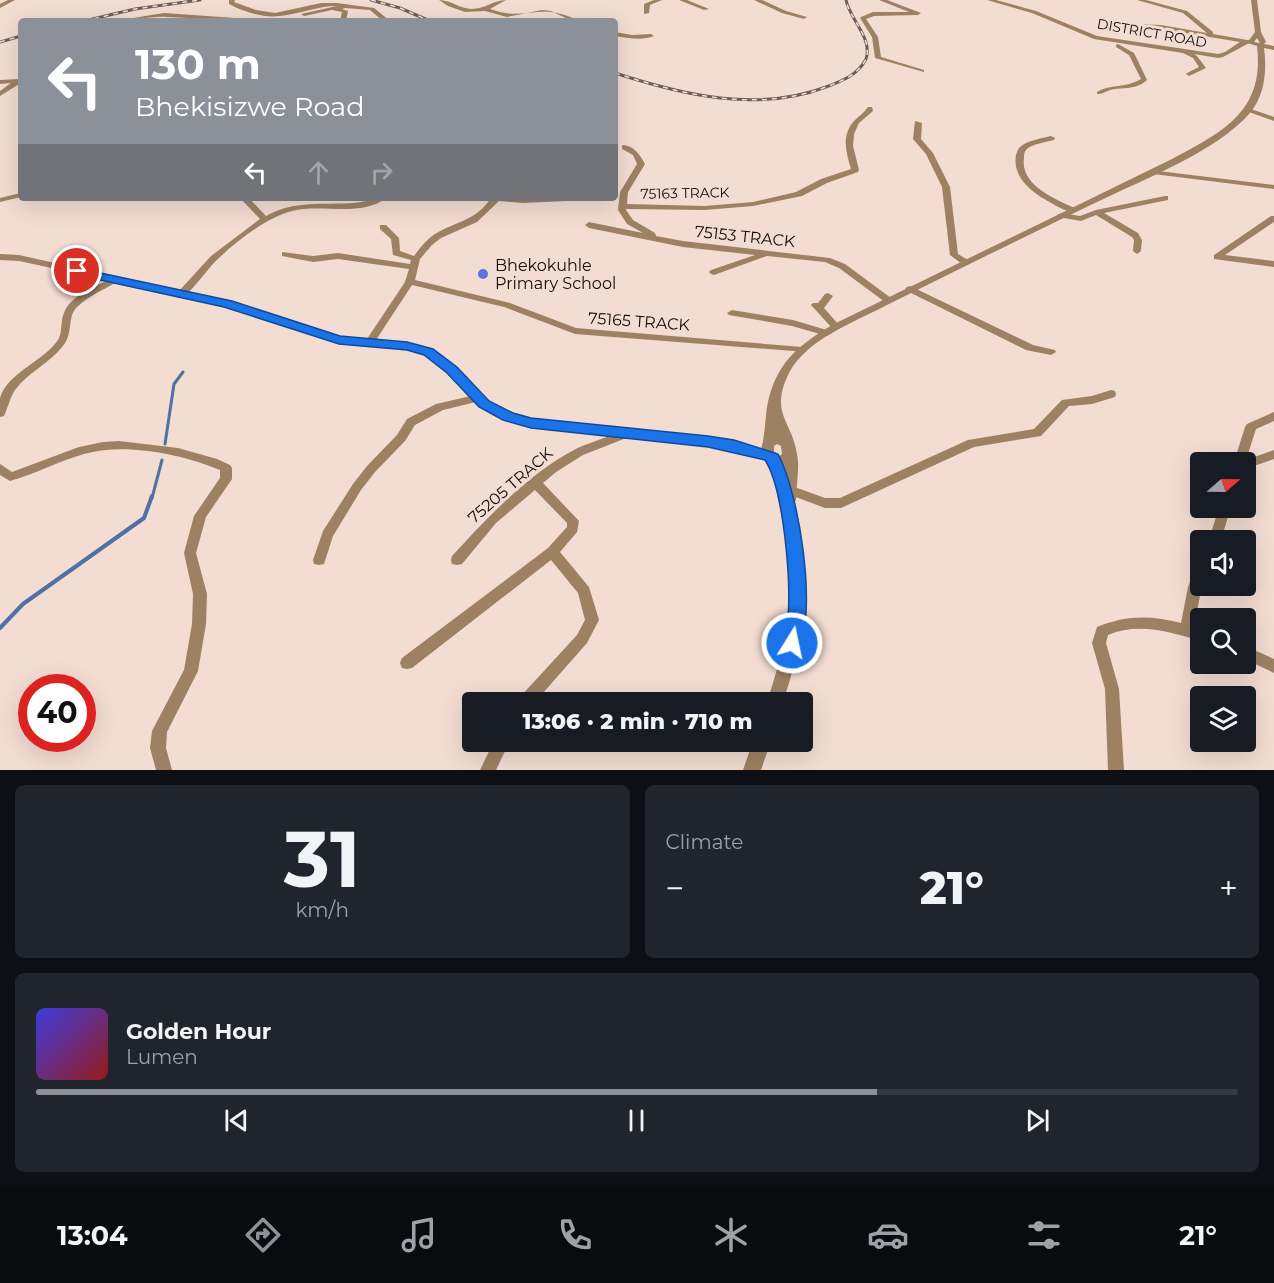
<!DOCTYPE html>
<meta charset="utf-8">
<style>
body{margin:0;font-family:Montserrat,sans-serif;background:#20242c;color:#f1f3f6;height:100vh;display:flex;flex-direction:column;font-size:22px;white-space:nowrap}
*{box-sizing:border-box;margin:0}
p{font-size:20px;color:#9ea1a6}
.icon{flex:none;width:33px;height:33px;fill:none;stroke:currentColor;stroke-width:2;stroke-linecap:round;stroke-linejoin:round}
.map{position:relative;height:770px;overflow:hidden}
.panel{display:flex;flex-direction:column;gap:15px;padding:15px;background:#0d0f14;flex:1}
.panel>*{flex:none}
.banner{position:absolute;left:18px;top:18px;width:600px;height:183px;border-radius:6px;box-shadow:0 6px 24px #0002;background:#8c9099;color:#fff;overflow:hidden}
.needle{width:39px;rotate:70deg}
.buttons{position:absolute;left:1190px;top:452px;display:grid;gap:12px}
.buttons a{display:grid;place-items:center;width:66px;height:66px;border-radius:6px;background:#171b24;box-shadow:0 6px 24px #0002;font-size:30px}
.speed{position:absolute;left:18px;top:674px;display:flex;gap:12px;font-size:30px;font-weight:700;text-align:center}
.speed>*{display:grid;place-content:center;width:78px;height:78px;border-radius:50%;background:#171b24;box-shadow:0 6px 24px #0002;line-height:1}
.speed .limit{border:9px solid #d22;background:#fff;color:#111}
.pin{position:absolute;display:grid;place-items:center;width:51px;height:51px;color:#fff;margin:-26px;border:3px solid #fff;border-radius:50%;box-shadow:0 2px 6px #0007}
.me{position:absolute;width:66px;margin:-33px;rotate:10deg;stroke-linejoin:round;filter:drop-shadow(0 0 4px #0008)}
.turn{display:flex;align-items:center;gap:21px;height:126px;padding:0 18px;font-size:27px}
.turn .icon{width:78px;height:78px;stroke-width:2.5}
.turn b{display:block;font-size:42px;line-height:51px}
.lanes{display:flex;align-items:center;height:57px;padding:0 18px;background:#0003;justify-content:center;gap:30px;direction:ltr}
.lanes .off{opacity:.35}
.big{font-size:45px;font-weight:800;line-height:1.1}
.panel .card{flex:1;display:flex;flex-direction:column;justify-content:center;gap:9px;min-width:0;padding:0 21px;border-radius:9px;background:#20242c}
.panel .dial{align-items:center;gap:0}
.dial b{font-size:78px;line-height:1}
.song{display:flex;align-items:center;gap:18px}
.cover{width:72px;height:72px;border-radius:9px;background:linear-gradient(135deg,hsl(240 70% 55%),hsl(0 70% 35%))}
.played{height:6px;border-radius:3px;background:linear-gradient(90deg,#8c9099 70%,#363941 70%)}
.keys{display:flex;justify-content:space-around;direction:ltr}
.heat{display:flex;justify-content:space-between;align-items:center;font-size:33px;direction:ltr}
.panel .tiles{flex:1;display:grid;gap:15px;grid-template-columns:1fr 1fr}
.card:last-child{grid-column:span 2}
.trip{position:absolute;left:462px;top:692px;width:351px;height:60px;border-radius:6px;background:#171b24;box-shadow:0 6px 24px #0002;font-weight:800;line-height:60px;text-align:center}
.menu{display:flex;height:96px;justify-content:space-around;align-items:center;background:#090b0e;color:#9ea1a6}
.menu .icon{width:42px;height:42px}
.menu .current{color:#8c9099}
.menu b{font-size:27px;color:#f1f3f6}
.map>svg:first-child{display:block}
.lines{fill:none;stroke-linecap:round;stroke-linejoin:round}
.stream-far1{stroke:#4f71a4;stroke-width:3}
.stream{stroke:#4f71a4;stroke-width:4}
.minor{fill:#9e8163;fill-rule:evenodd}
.tertiary{fill:#9e8163;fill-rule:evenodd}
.rail-casing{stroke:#6c5e58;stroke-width:3}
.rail{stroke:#f3dcd1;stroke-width:1.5;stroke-dasharray:5;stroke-linecap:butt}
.route{fill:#1a73e8;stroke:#114b97;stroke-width:1.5}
.poi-dot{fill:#5c6fe6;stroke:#f3dcd1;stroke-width:2}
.labels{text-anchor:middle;stroke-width:6;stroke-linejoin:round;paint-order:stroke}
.far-street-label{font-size:14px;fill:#120b08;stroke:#f3dcd1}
.street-label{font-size:16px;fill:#120b08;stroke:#f3dcd1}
.poi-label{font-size:16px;fill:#120b08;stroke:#f3dcd1;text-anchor:start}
</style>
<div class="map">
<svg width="1274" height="770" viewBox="0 0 1274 770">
<rect width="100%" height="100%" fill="#f3dcd1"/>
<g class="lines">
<g class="stream-far1">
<polyline points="165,444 174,384 183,372"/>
<polyline points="152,498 162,460"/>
</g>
<polyline class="stream" points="0,628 23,604 144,518 152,496"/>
<g class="minor">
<polygon points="8,0 15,0 0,8 0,4"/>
<path d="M 229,0 L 235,0 L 234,2 L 256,10 L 275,13 L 321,3 L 337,3 L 374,8 L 390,21 L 383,21 L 370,10 L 345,8 L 342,9 L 348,11 L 346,21 L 340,21 L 342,12 L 332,10 L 304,16 L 301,14 L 337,6 C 317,6 300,14 280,16 C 263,18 244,12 229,4 Z"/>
<path d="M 439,0 C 451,0 460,9 472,9 C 485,9 494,0 506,0 L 490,9 C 527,23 539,0 579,21 L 572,21 L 551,11 L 542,10 L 507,17 L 485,11 L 465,12 L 448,6 Z"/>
<polygon points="654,0 662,0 650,5 649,13 644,14 644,4"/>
<polygon points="679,0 687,0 709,9 704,10"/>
<polygon points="754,0 762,0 786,11 807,17 804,19 782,13"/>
<polygon points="879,0 887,0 921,13 918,15 874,16 866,19 878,37 881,57 924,70 924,72 875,58 872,37 860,18 861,17 873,12 909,12"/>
<polygon points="987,0 996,0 1036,11 1097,36 1218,54 1225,52 1240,42 1161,29 1136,27 1135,26 1138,24 1161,25 1207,33 1183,13 1137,0 1146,0 1187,11 1213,32 1213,34 1253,41 1223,57 1218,58 1194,54 1197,56 1206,68 1189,76 1186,74 1187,73 1199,67 1193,58 1183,53 1094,39 1032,13"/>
<path d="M 164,13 L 249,19 L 252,21 C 223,21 195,18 167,17 C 150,16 132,21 115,21 Z"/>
<path d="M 615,32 L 632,35 L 651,34 L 654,36 C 642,41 628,38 615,36 Z"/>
<path d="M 1118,44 L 1134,53 L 1147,80 C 1136,90 1124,87 1110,90 C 1105,92 1102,94 1097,94 L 1097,92 C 1110,84 1127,88 1141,79 L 1129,55 L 1116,47 L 1116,45 Z"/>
<polygon points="0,80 19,79 21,80 21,83 0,96 0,91 11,83 0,84"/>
<path d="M 868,107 L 872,107 L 873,111 L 859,123 L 854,134 L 853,146 L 859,170 L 858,172 L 827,183 L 802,196 L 753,206 L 705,210 L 626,209 L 626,210 L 633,220 L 655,233 L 656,236 L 683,241 L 830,258 L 845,264 L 891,298 L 893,300 L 891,302 L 885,302 L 839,268 L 825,262 L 767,256 L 714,275 L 711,274 L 709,272 L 711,270 L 755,255 L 683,247 L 589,228 L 585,225 L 589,222 L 643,233 L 627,224 L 618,210 L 620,192 L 637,164 L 633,155 L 622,149 L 622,145 C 634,145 640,155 645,164 L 628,192 L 627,204 L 705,206 L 753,202 L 796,192 L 821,179 L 851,169 C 846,152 841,136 854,121 C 859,116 864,113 868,107 Z"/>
<polygon points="1248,108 1274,117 1274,121 1246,111 1245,110"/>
<polygon points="915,121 922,123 921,139 933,153 950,187 958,254 968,260 968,264 962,264 950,255 942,187 926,154 913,139"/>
<path d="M 1051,136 L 1055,138 L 1054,140 C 1046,142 1032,144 1027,149 C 1024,152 1024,154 1024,158 C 1020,185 1055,199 1075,208 L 1075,212 C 1067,212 1060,208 1053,204 C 1034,194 1012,179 1016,155 C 1017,151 1019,147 1024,144 C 1032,140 1043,138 1051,136 Z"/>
<polygon points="1150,170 1274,185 1274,189 1153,174 1149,172"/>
<polygon points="21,193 21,197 0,202 0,198"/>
<polygon points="1165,196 1168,196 1168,200 1104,213 1138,233 1142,240 1141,251 1137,254 1133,251 1134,240 1132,237 1096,215 1081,221 1058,217 1057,215 1061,213 1080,216 1096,210"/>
<path d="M 240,198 L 249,198 L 266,216 C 294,200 323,205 354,203 C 365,202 375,198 386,198 C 360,218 321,203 292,211 C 265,218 231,245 212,265 C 204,274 197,284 188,293 L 230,302 L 340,337 L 367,339 L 405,282 L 409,269 L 338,259 L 313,262 L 282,256 L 282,252 L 313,256 L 338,253 L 410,264 L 411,260 L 393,255 L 391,239 L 380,229 L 380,225 L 386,225 L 399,238 L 400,251 L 414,256 C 420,248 426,240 435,234 C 456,221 476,221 491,198 L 593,198 L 589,200 L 523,203 L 499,201 L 477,222 L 441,238 L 432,245 L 420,259 L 415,280 L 510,303 L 576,328 L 802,347 L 807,350 L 806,352 L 575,334 L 504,307 L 412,285 L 376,340 C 394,342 414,342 431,349 C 455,359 468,387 488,402 C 501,411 516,415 531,419 L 708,437 L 734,441 L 774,453 L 776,456 L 774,459 L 770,460 L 734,449 L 629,437 L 583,455 L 556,472 L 543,483 L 579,521 L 577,532 L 560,552 L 589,587 L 599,620 L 587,643 L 535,702 L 518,702 L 520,697 L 577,635 L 585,620 L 578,593 L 551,560 L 412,668 L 407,669 L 402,668 L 400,663 L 402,658 L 548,548 L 567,527 L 567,523 L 535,490 L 496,523 L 462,564 L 457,565 L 452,564 L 451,560 L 452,556 C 487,518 528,474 574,450 C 585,444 600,440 612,435 C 574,431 503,431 476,402 L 443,410 L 415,425 L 405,441 L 375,472 L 361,490 L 333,536 L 324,564 L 319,565 L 314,564 L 313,560 L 323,531 L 353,484 L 367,466 L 397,435 L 407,419 L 436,404 L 471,396 L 448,372 L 425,354 L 407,349 L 339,343 L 225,306 L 182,297 L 179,298 L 174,295 L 117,282 C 105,289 77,301 72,315 C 69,326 71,336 63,346 C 50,363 28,372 15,390 C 10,398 8,407 4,416 L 0,417 C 0,411 0,404 0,398 C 7,373 44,361 58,340 C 63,332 60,321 64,313 C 70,296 93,288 108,280 L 19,261 L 0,260 L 0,254 L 19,255 L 179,291 L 211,256 L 260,219 Z"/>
<polygon points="1271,216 1274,216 1274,222 1225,255 1274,261 1274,267 1214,259 1214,255"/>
<polygon points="910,286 1033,345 1055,350 1056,352 1051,355 1026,350 907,291 905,289 907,287"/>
<polygon points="828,293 833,296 824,308 839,325 841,327 839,329 833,329 811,305 813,303 818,303 825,294"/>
<polygon points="732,310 793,320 830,331 832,333 827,336 792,326 729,315 727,313"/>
<polygon points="1111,390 1115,391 1116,394 1115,397 1092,404 1069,406 1041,436 974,447 841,508 825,508 785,493 783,490 785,487 789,485 825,498 840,498 968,440 1034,429 1062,400 1092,396"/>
<polygon points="1274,412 1274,421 1256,429 1246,460 1274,450 1274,459 1245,469 1245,462 1234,462 1245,427 1247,424"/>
<path d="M 119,441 L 178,448 L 217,459 L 230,465 L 232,468 L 232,479 L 206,517 L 196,553 L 207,594 L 206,624 L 198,671 L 167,732 L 166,748 L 172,770 L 156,770 L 150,748 L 152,731 L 184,670 L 192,624 L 193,594 L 184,553 L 194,516 L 220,478 L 220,470 C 183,454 123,442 84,454 C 58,461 36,474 10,481 L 0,475 L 0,464 L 12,472 L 79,447 L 103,442 Z"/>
<polygon points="1219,507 1231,507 1221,540 1209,540"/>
<path d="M 1200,568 L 1200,585 L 1202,585 L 1194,627 L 1200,629 L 1200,641 C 1171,632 1138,622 1108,635 L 1106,643 L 1119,689 L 1124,770 L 1108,770 L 1105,689 L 1092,643 L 1097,627 C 1125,615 1152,615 1181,623 L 1188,587 L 1195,569 Z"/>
<polygon points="1245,646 1274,659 1274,673 1245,659"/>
<polygon points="494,741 510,741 496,770 480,770"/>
</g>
<g class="tertiary">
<path d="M 1251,0 L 1257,0 L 1261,32 L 1266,42 L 1264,44 L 1274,46 L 1274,50 L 1264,48 C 1267,70 1265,95 1250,113 C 1216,152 1144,179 1097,202 C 1026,236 955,271 885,306 C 853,323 807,339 789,373 C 769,414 792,420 797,454 C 800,469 796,486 796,500 L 793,504 C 812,582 808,627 783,702 L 767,702 C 790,632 798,582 780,509 C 777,495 775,478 768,465 C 766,459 761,456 761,449 C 765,437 765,420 767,407 C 775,364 797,346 832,325 L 1172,159 C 1222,132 1265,112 1257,46 L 1247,43 L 1255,32 ZM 1257,38 L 1260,43 L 1254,42 ZM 777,444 L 781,446 L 782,454 L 779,456 L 774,451 L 774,446 Z"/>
<polygon points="753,741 771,741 761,770 743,770"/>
</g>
<g class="rail-casing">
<g id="rail">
<polyline points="371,0 400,8 430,21"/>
<polyline points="84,21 135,9 200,0"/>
<polyline points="0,42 21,36"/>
<path d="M 615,73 C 683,95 757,113 826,87 C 842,81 858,75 866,59 C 873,38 850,20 846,0"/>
</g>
</g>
<use href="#rail" class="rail"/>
</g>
<path class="route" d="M 77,268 L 232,301 L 340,336 L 407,342 L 433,349 L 457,367 L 489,401 L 513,413 L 531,418 L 708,436 L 734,440 L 778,454 C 799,493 817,608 799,648 L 792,651 L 786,648 C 781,638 788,628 788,617 C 791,581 784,489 765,460 L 708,447 L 531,428 L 503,420 L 479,407 L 447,373 L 424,355 L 407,350 L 339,344 L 224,307 L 73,274 L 71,271 Z"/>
<circle class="poi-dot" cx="483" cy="274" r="6"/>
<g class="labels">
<g class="far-street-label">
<text transform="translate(1152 33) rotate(10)" y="5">DISTRICT ROAD</text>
<text transform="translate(685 193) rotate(-1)" y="5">75163 TRACK</text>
</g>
<g class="street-label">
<text transform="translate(745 236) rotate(6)" y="6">75153 TRACK</text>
<text transform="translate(639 321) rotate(4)" y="6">75165 TRACK</text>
<text transform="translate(510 485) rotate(-41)" y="6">75205 TRACK</text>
</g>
<g class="poi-label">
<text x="495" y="271">Bhekokuhle<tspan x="495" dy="18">Primary School</tspan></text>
</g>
</g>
</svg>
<div class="buttons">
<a><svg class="needle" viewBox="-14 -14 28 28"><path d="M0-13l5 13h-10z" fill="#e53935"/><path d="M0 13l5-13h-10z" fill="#9ea1a6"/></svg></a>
<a><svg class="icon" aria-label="sound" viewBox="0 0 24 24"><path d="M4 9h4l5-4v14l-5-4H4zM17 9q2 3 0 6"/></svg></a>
<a><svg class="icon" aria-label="search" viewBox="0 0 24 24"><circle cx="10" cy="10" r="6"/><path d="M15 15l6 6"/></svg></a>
<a><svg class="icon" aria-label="layers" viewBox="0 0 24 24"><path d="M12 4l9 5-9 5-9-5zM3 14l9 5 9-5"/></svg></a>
</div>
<div class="speed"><div class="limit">40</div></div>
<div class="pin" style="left:77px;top:271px;background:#d93025"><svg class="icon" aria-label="arrive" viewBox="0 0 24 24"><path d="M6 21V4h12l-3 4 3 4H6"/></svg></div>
<svg class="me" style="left:792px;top:643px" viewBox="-20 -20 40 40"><circle r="17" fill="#1a73e8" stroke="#fff" stroke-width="3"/><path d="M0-11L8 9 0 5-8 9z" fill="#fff"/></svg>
<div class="trip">13:06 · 2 min · 710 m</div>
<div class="banner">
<div class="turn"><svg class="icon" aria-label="left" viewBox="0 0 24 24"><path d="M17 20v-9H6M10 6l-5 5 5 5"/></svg><div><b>130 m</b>Bhekisizwe Road</div></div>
<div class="lanes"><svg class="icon" aria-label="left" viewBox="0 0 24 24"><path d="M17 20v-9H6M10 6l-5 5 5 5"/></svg><svg class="icon off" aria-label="ahead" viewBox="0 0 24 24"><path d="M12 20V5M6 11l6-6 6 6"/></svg><svg class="icon off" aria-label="right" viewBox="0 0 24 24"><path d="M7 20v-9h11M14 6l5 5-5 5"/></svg></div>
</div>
</div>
<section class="panel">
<div class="tiles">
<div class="card dial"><b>31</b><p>km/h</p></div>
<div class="card"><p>Climate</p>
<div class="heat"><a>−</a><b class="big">21°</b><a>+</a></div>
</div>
<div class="card">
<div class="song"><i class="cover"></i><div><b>Golden Hour</b><p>Lumen</p></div></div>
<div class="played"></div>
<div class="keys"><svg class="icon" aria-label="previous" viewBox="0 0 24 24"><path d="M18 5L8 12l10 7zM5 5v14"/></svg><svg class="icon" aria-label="pause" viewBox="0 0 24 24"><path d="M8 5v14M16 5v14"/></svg><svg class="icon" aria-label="next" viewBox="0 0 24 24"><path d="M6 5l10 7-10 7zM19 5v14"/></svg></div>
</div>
</div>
</section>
<nav class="menu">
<b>13:04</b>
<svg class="icon current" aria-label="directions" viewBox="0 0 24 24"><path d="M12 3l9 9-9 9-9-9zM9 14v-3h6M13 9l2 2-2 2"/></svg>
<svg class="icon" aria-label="music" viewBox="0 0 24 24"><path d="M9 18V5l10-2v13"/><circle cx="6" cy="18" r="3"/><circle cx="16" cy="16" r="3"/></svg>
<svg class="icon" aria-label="phone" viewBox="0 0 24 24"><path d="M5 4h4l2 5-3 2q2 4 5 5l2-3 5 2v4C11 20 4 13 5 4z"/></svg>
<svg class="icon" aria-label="climate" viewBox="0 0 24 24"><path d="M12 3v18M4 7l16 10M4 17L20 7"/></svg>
<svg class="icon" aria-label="car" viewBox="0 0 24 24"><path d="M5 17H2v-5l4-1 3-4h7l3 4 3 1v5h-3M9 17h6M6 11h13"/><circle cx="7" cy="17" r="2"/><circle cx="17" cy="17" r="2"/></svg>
<svg class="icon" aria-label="filters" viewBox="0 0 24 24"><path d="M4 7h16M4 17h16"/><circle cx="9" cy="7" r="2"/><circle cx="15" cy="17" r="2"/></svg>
<b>21°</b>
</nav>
